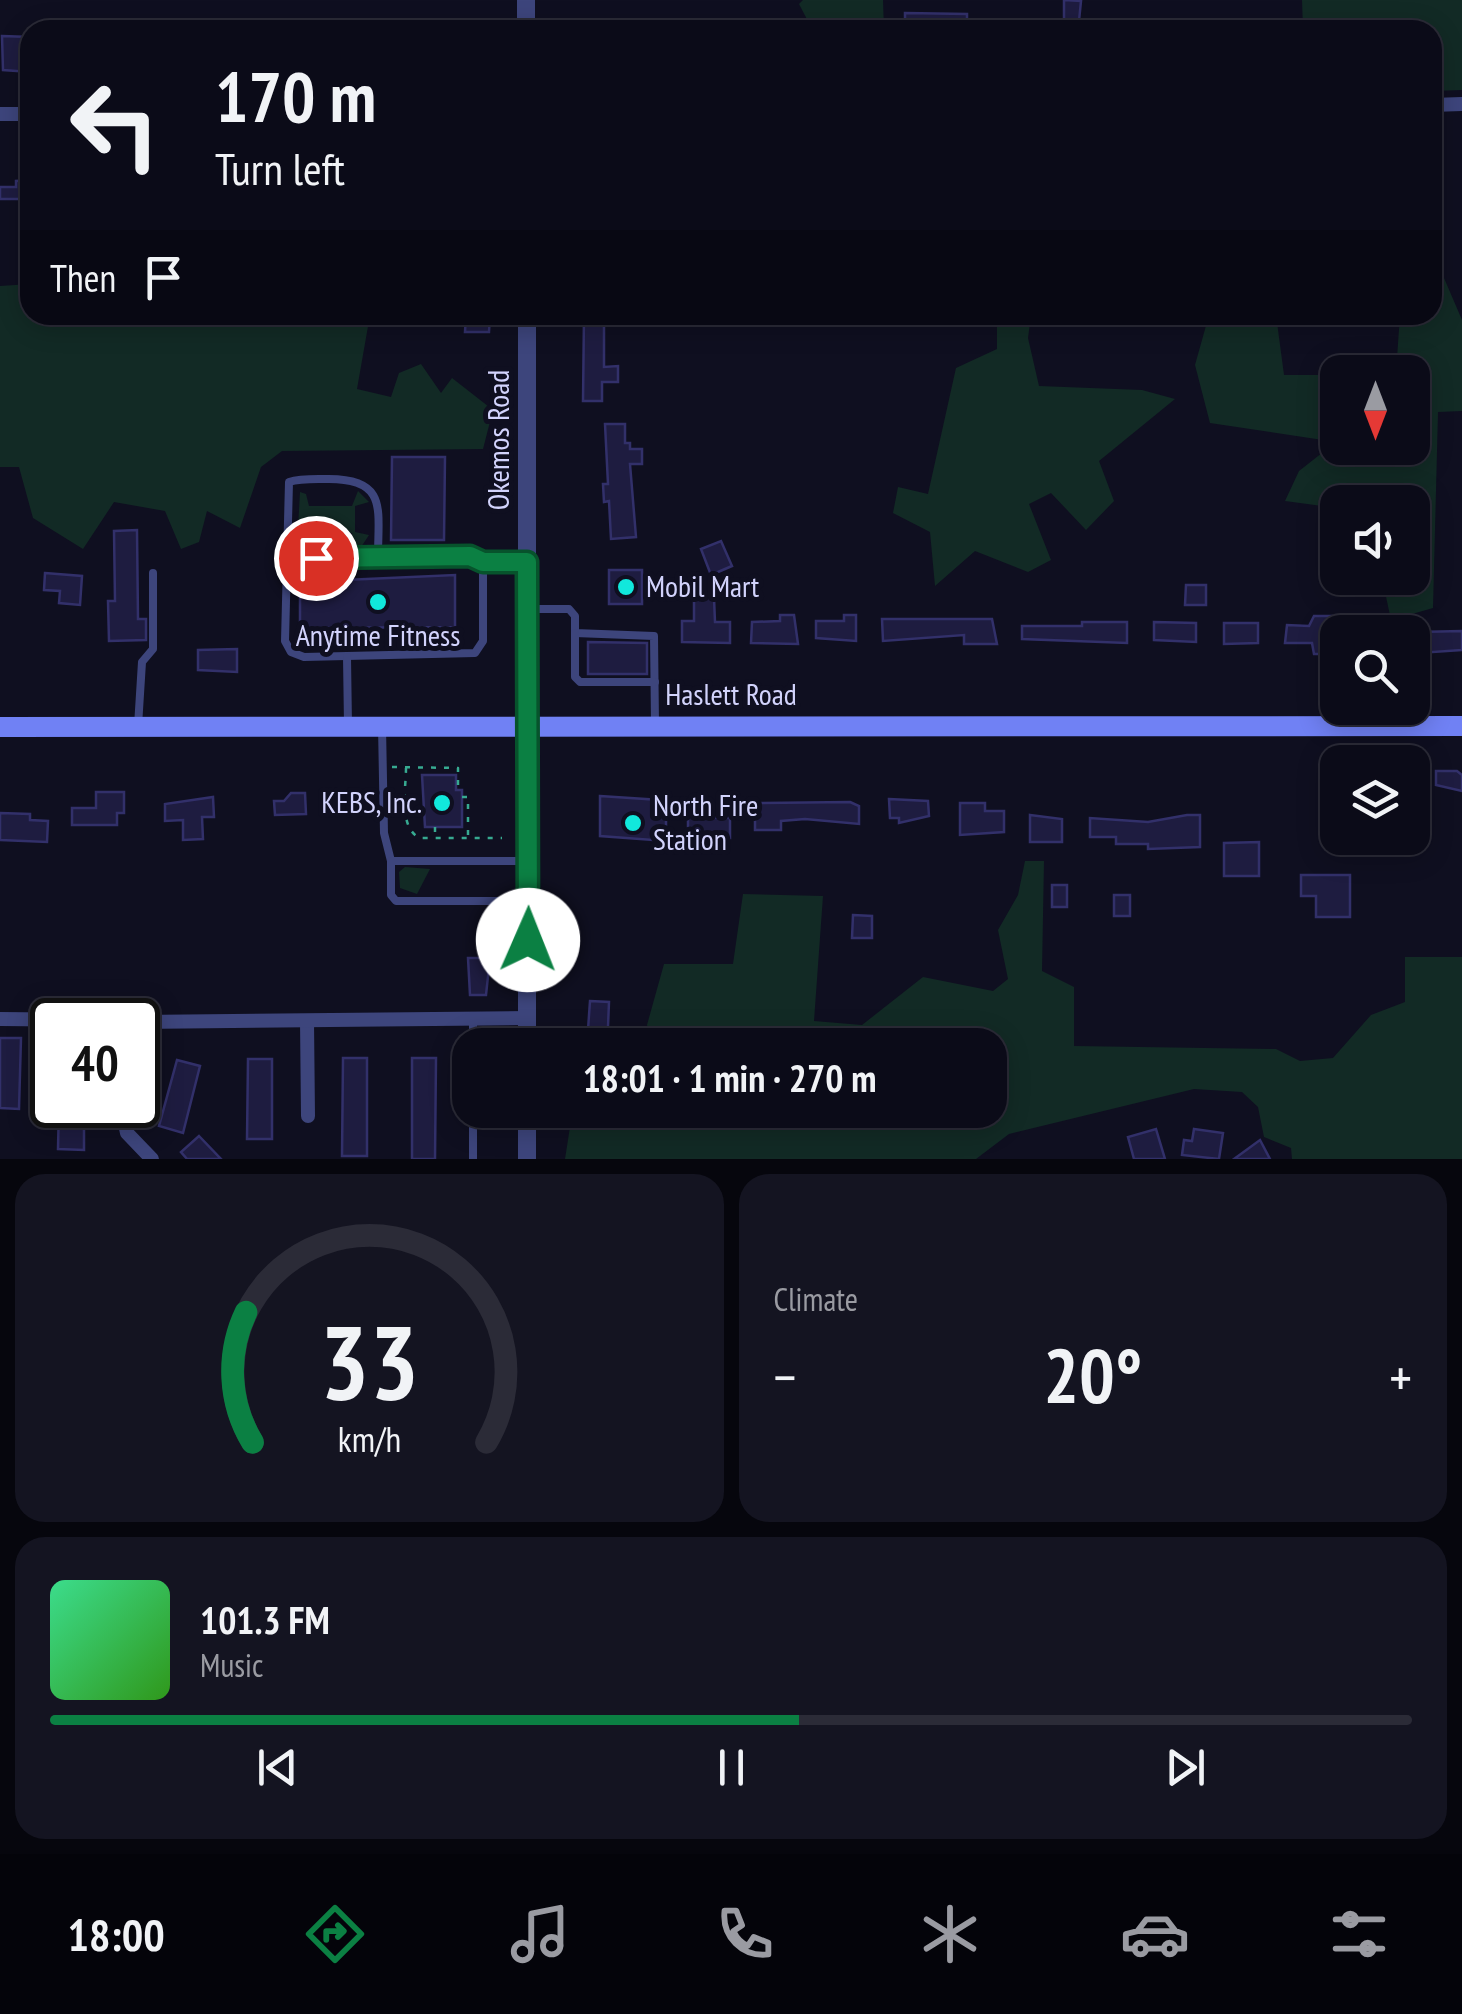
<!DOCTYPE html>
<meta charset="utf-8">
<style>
body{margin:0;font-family:"PT Sans Narrow",sans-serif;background:#141421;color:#f1f3f6;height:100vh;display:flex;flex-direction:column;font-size:38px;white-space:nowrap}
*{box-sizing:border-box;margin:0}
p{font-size:32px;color:#9a9ba2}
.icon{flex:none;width:55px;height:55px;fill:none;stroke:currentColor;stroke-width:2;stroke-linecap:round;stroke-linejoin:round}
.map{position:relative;height:1159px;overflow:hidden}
.panel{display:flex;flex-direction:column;gap:15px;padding:15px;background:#06060d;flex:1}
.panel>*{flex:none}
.banner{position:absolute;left:20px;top:20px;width:1422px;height:305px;border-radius:30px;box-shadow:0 5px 25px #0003,0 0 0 2px #2b2b37;background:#0b0b18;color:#f1f3f6;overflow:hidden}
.needle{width:65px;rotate:180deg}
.fabs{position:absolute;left:1320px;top:355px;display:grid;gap:20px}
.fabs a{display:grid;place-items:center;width:110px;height:110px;border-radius:20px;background:#0b0b18;box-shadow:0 5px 25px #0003,0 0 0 2px #2b2b37;font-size:50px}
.speed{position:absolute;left:30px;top:998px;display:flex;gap:20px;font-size:50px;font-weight:700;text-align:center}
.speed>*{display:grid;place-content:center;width:130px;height:130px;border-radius:50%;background:#0b0b18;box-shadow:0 5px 25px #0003,0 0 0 2px #2b2b37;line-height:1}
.speed .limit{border:5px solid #111;border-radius:15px;background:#fff;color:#111}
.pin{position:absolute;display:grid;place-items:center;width:85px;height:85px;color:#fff;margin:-42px;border:5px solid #fff;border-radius:50%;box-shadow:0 2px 10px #0007}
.me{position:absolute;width:110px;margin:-55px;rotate:1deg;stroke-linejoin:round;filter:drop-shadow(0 0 8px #0008)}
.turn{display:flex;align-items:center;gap:35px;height:210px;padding:0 30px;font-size:45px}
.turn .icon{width:130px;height:130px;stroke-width:2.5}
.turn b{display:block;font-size:70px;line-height:85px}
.then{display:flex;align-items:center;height:95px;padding:0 30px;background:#0003;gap:20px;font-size:38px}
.big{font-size:75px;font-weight:700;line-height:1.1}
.panel .widget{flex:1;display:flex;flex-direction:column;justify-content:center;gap:15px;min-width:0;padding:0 35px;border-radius:30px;background:#141421}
.panel .dial{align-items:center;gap:0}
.dial svg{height:260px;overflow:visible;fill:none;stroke:#2b2b37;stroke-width:7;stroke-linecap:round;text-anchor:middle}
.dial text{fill:#f1f3f6;stroke:none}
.song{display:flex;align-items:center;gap:30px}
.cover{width:120px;height:120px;border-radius:15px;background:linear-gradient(135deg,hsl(150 70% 55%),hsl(110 70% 35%))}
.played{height:10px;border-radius:5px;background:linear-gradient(90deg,#0b8043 55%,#2b2b37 55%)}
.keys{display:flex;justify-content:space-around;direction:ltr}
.heat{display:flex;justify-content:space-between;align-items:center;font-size:55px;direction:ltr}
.panel .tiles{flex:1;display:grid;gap:15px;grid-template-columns:1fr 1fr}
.widget:last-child{grid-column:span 2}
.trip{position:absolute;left:452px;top:1028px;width:555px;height:100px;border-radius:30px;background:#0b0b18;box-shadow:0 5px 25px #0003,0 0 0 2px #2b2b37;font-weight:700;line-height:100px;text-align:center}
.dock{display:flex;height:160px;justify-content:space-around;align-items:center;background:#04040a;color:#9a9ba2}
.dock .icon{width:70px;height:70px}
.dock .current{color:#0b8043}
.dock b{font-size:45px;color:#f1f3f6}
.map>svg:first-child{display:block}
.green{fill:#122a25}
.building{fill:#1e1c40;stroke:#32306a;stroke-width:2.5}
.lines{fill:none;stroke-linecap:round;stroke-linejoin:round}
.path{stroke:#37aa91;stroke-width:2.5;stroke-dasharray:5 8;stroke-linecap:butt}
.service{stroke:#3d457c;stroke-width:8}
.minor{stroke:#3d457c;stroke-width:14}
.tertiary{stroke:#3d457c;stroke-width:18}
.secondary{stroke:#7081f4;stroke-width:20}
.route-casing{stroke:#07532c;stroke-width:25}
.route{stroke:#0b8043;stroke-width:18}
.poi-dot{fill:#11e8dc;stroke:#0f0f20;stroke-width:4}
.labels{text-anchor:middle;stroke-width:10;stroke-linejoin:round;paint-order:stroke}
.street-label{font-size:30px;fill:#d2d3fc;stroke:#0f0f20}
.poi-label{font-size:30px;fill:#d2d3fc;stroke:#0f0f20;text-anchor:start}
</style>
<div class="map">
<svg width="1462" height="1159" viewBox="0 0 1462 1159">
<rect width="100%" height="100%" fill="#0f0f20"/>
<g class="green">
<polygon points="803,0 883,0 884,30 810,25 799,4"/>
<polygon points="1302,0 1462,0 1462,90 1433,91 1432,30 1303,30"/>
<polygon points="1444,278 1462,320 1462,411 1438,412 1433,608 1391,620 1382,578 1412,578 1412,502 1338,502 1337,508 1285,501 1299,471 1336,442 1210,423 1195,365 1209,315 1276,315 1284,375 1330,375 1337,383 1338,448 1412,448 1412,372 1396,372 1400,315 1432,315 1433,279"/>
<polygon points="30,284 30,315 370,315 357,389 391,397 399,373 421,364 441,393 452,378 493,410 483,449 282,451 261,467 240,528 207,511 199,542 181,549 165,511 114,502 83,549 33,518 19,467 0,467 0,286"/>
<polygon points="997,315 1031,315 1028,338 1039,386 1142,390 1175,399 1099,461 1114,501 1086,530 1051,493 1029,504 1051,560 1028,572 975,551 935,586 930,532 893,513 898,487 928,494 956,368 997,349"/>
<polygon points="358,491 369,502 355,506 355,532 369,535 361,547 353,546 352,533 302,534 302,546 297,546 300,492 306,494 309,506 352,506"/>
<polygon points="1025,861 1044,861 1042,971 1074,987 1074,1046 1276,1049 1300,1061 1333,1058 1371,1015 1405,1002 1405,957 1462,957 1462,1159 1292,1159 1291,1148 1264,1137 1258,1107 1242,1092 1194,1089 1009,1134 976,1159 565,1159 570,1127 662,1115 665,1110 990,1110 990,1045 655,1045 647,1025 664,964 733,964 743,894 823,896 814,1021 862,1025 923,977 993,991 1008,979 998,930 1018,895"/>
<polygon points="405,867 430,869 417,894 400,888 399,872"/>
</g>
<g class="building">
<polygon points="1064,0 1081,1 1079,21 1064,21"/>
<polygon points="905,13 967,14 967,30 905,30"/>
<polygon points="2,36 30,37 30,72 3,70"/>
<polygon points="30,180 30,199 0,199 0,187 16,187 16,181"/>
<polygon points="466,315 490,315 489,332 465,332"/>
<polygon points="584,315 604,315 604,367 618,366 618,382 602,382 602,401 583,401"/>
<polygon points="605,424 625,424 625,443 630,443 630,449 642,449 642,464 630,464 636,537 611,539 609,501 604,502 603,484 608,484"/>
<polygon points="392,457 445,457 444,540 391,540"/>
<polygon points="137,530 138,619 146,619 146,640 109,641 108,601 115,601 114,531"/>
<polygon points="721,541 732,566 711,575 701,549"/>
<rect x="609" y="570" width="33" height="34"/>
<polygon points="45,573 82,576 80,605 59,603 60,591 44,590"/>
<polygon points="455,575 455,627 300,628 300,582"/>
<polygon points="1186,585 1206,585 1206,605 1185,605"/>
<polygon points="694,597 714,598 715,622 730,622 730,643 682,642 682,621 694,621"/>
<polygon points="780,615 794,615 798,644 751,643 752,622 780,621"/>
<polygon points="844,615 856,615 856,641 816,638 816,621 844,621"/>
<polygon points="1314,616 1332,616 1331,654 1314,654 1312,643 1285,643 1287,625 1309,626"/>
<polygon points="882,619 992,619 997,644 964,644 964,635 883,641"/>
<polygon points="1082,622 1127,622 1127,643 1022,639 1022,626 1082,626"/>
<polygon points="1154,622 1196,623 1196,642 1154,640"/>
<polygon points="1224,623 1258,623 1258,643 1224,644"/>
<polygon points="1462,631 1462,650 1419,653 1419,632"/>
<polygon points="588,642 647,643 647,674 588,674"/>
<polygon points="237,649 237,672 198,670 198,650"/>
<polygon points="1436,771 1457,771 1462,775 1462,791 1436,785"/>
<polygon points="422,775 456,775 456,790 462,790 462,827 425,827"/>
<polygon points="96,792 124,792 124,813 117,813 117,825 72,825 72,808 96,808"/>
<polygon points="291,793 305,793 306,814 275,815 274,801 284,801"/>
<polygon points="600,796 660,800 660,810 666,810 666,841 600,836"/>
<polygon points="213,797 214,817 202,817 203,839 183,840 183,820 165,821 165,804"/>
<polygon points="889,799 928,801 929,816 899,823 899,818 890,818"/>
<polygon points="850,802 859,806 859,824 805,819 781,821 781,830 755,830 755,803"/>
<polygon points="960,803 985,803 985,811 1004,811 1004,832 960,835"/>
<polygon points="0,813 30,814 30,820 48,821 47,842 0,840"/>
<polygon points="1030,815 1062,819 1062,842 1030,842"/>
<polygon points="1187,815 1200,815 1200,847 1148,849 1148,844 1116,844 1116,837 1090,837 1090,818 1148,822"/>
<polygon points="688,817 730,818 730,838 688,837"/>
<polygon points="1259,842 1259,876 1224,876 1224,843"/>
<polygon points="1301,875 1350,875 1350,917 1316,917 1316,896 1301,896"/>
<rect x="1052" y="885" width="15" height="22"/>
<rect x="1114" y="895" width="16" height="21"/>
<polygon points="853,915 872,916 872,938 852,938"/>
<polygon points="468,958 490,958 486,995 470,995"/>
<polygon points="590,1001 609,1002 608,1027 623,1028 623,1045 587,1044"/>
<polygon points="0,1038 21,1038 19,1109 0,1108"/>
<polygon points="343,1058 367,1058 367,1156 342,1156"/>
<polygon points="412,1058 436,1058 435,1159 412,1159"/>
<polygon points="248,1059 272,1059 272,1139 247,1139"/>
<polygon points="177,1060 200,1066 183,1133 159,1126"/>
<polygon points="59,1105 80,1105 84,1111 84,1150 58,1149"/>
<polygon points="1156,1129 1165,1159 1134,1159 1128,1137"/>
<polygon points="1194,1129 1223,1133 1219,1159 1182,1155 1184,1140 1192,1141"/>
<polygon points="199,1136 221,1159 187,1159 181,1152"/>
<polygon points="1260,1140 1270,1159 1234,1159"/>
</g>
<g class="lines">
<g class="path">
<polyline points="392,767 458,768 458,790"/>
<path d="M 406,768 C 406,789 398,828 420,838 L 502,838"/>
<polyline points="462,797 468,797 468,837"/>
<polyline points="435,827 435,837"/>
</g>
<g class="service">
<path d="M 378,557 C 378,510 388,479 329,479 C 316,479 301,478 289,482 L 285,641 L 291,652 L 304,657 L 475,653 L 483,641 L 483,563"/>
<polyline points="285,558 470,556 483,563 524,563"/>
<polyline points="529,609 569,609 575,616 575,633 654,636 655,724"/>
<polyline points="575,633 575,677 580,682 655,682"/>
<polyline points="347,657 348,725"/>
<polyline points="138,726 142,662 153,649 153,573"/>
<polyline points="382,726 384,833 391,861"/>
<polyline points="527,901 396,901 391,895 391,861 528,861"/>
<polyline points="473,1022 473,1045"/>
<polyline points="473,1110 473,1159"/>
</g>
<g class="minor">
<polyline points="1432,105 1462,104"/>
<polyline points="0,114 30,114"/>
<polyline points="0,1019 104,1020"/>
<polyline points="307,1021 308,1116"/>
<polyline points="138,1022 527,1018"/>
<polyline points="121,1105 127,1133 152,1159"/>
</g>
<g class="tertiary">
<polyline points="526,0 526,30"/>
<polyline points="527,315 527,1045"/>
<polyline points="527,1110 527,1159"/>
</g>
<polyline class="secondary" points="0,727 1462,726"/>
</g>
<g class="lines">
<g class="route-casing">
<polyline id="route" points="316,558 470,556 483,562 527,562 528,940"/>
</g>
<use href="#route" class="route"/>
</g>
<g class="poi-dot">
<circle cx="626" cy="587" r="10"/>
<circle cx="378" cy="602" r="10"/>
<circle cx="442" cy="803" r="10"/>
<circle cx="633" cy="823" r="10"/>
</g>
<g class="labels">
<g class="street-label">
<text transform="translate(499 440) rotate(-90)" y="10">Okemos Road</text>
<text x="731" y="705">Haslett Road</text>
</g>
<g class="poi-label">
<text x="646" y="597">Mobil Mart</text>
<text x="378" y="646" text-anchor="middle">Anytime Fitness</text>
<text x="422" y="813" text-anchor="end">KEBS, Inc.</text>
<text x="653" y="816">North Fire<tspan x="653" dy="34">Station</tspan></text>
</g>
</g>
</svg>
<div class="fabs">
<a><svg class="needle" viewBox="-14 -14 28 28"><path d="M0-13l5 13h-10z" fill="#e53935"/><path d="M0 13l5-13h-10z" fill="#9a9ba2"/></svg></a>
<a><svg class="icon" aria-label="sound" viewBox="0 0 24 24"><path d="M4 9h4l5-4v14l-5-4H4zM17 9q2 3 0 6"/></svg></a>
<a><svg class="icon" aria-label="search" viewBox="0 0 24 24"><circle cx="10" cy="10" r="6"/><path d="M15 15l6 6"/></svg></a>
<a><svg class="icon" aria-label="layers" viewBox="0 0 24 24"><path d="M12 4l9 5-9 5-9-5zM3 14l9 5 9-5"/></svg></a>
</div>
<div class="speed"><div class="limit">40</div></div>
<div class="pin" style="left:316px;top:558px;background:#d93025"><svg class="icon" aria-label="arrive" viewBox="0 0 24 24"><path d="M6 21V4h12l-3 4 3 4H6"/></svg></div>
<svg class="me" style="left:528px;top:940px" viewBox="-20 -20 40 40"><circle r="19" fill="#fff"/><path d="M0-13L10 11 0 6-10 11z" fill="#0b8043"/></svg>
<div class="trip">18:01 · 1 min · 270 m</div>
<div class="banner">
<div class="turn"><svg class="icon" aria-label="left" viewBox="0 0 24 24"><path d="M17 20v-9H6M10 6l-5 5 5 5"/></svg><div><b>170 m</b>Turn left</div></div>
<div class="then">Then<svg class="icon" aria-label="arrive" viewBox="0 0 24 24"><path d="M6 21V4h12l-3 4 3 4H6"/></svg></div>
</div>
</div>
<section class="panel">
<div class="tiles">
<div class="widget dial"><svg viewBox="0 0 100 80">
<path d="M14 69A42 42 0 1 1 86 69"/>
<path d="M14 69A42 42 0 0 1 12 29" stroke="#0b8043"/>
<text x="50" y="56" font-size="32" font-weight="700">33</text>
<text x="50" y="72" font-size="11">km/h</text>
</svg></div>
<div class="widget"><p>Climate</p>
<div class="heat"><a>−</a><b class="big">20°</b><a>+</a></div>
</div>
<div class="widget">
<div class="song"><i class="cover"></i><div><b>101.3 FM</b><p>Music</p></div></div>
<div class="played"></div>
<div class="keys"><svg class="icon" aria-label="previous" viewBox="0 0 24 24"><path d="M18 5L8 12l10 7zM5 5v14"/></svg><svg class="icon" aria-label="pause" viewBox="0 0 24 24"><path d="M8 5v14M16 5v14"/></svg><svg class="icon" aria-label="next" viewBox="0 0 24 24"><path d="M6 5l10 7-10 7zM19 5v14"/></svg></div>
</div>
</div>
</section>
<nav class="dock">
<b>18:00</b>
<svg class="icon current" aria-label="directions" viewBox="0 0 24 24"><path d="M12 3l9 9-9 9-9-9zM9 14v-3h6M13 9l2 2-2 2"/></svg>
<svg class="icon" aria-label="music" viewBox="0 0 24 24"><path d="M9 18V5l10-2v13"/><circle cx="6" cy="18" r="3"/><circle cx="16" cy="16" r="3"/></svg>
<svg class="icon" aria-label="phone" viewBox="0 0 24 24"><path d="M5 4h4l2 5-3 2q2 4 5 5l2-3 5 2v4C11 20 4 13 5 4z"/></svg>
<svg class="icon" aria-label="climate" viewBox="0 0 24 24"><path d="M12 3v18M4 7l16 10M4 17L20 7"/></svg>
<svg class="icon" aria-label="car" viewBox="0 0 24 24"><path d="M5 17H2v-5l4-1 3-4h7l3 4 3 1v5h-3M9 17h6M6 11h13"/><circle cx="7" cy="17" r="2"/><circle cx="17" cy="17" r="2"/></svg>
<svg class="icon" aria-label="filters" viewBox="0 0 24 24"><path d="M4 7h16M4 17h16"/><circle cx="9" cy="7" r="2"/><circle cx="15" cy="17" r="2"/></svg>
</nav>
